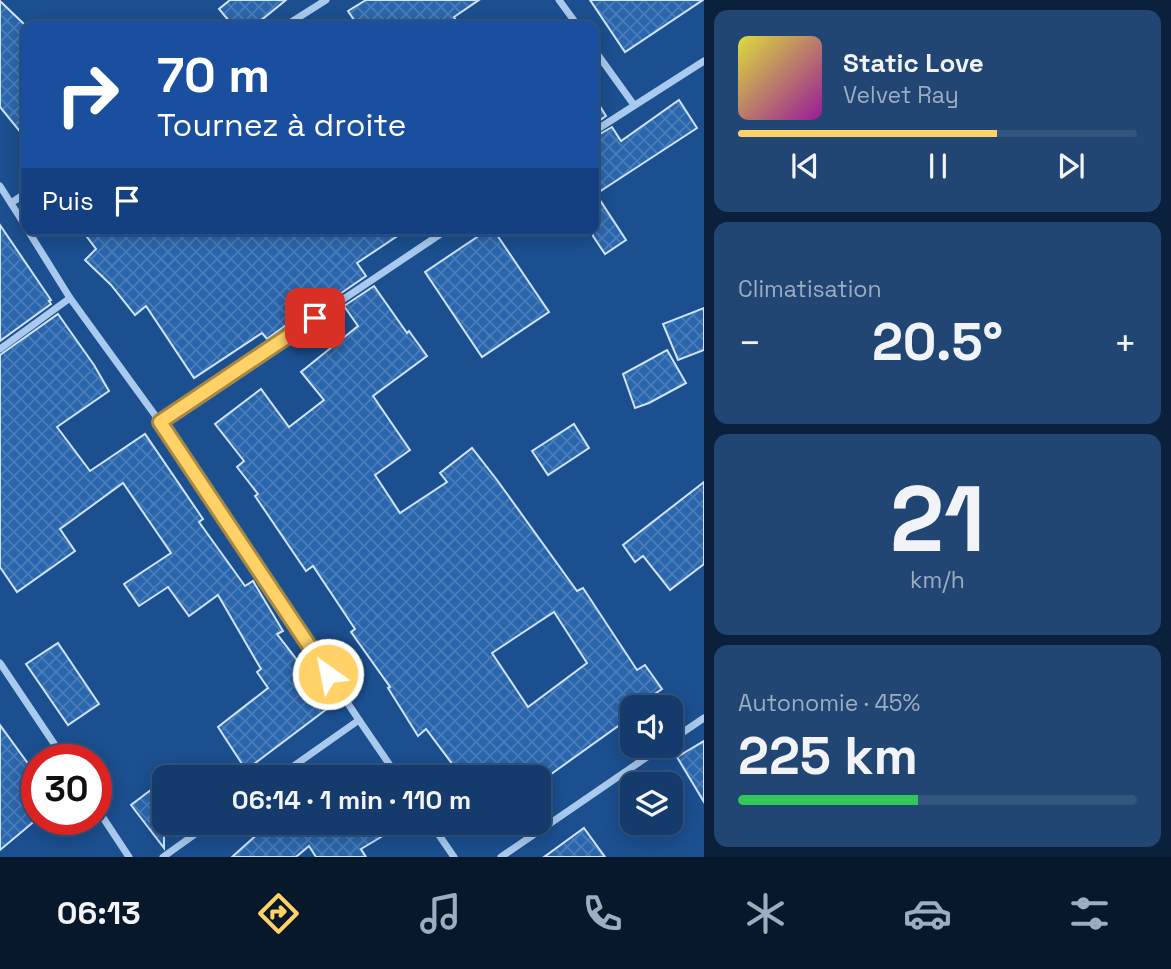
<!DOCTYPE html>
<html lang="fr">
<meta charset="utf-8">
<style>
body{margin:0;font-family:"Space Grotesk",sans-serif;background:#214673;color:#f1f3f6;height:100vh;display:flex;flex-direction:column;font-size:26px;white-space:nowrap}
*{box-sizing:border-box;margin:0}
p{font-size:23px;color:#9dadc1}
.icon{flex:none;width:38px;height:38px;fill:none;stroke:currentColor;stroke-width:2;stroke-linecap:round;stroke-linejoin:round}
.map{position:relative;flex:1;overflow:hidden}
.details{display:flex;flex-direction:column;gap:10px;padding:10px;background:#0b203b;width:467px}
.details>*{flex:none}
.banner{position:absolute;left:21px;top:21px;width:578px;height:214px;border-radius:14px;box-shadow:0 4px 18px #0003,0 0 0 2px #33557e;background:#1a4fa0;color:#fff;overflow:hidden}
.controls{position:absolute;left:620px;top:695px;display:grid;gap:14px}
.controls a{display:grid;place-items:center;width:63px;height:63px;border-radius:14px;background:#143b6b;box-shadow:0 4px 18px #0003,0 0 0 2px #33557e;font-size:35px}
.speed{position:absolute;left:21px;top:744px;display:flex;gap:14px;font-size:35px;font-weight:700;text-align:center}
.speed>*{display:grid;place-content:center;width:91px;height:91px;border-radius:50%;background:#143b6b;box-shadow:0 4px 18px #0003,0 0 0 2px #33557e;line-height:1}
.speed .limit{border:10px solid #d22;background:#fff;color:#111}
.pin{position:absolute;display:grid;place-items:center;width:60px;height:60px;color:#fff;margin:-30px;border-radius:14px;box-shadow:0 4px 10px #0006}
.me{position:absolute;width:77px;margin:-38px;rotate:327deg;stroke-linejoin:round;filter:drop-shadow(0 0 5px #0008)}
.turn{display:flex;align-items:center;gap:24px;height:147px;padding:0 21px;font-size:32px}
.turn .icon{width:91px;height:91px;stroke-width:2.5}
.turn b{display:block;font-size:49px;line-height:60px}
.then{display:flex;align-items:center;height:66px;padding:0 21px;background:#0003;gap:14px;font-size:26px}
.big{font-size:52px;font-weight:700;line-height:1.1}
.details .tile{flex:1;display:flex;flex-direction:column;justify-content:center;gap:10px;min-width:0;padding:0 24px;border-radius:14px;background:#214673}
.details .dial{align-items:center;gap:0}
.dial b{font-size:91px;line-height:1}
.song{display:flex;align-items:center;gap:21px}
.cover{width:84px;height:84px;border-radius:10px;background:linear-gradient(135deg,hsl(60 70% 55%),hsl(300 70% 35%))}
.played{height:7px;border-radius:4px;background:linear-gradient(90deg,#ffd166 65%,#33557e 65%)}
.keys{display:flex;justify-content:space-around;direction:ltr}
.heat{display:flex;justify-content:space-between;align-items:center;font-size:38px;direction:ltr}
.charge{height:10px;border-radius:5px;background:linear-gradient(90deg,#34c759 45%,#33557e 0)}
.trip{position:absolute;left:152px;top:765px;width:399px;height:70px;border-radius:14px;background:#143b6b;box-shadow:0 4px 18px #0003,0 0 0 2px #33557e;font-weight:700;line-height:70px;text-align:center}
.tabs{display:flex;height:112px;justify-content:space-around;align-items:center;background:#08182b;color:#9dadc1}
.tabs .icon{width:49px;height:49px}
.tabs .active{color:#ffd166}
.tabs b{font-size:32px;color:#f1f3f6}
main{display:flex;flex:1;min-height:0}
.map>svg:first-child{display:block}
.building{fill:url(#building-cross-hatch);stroke:#cfe3fa;stroke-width:2;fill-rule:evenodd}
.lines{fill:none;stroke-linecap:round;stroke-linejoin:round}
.minor{stroke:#a9c9ee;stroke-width:7}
.route-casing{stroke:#a68842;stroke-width:18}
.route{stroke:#ffd166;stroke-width:12}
</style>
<main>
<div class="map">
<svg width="704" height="857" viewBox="0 0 704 857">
<defs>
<pattern id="building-cross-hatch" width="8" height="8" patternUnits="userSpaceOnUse" patternTransform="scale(1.75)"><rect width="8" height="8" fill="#2a66ad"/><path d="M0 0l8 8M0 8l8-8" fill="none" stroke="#4a7db9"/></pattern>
</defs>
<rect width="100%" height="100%" fill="#1b4f8f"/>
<g class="building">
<polygon points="230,0 286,0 254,26 233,26 219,9"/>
<polygon points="366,0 479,0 454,17 459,26 358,26 348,11"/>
<polygon points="590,0 703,0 625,52"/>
<polygon points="0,1 26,26 26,139 0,107"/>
<polygon points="593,95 606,116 593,125"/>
<polygon points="679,100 697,128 596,194 626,240 605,254 593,236 593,138 612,127 621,141"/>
<polygon points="0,225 51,300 49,301 51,304 0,341"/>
<polygon points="81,229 408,229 357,263 366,276 337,296 333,291 267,339 262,333 194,378 146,306 135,315 111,285 85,260 96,249"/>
<polygon points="489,229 493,229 549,312 482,357 425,272"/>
<path d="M 374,286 L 407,333 L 409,331 L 427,356 L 373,396 L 410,450 L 375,475 L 400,513 L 447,482 L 440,473 L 472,448 L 497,480 L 577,591 L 583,588 L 637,670 L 645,665 L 662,689 L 635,707 L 632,707 L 632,709 L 628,712 L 632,716 L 547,777 L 462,777 L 426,729 L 418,736 L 388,688 L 390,687 L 351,632 L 355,629 L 313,566 L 306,571 L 255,496 L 258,494 L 237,467 L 244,461 L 215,424 L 261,389 L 289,427 L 324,400 L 301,372 L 358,326 L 344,306 ZM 554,612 L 587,663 L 528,707 L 492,653 Z"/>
<polygon points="704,308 704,350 678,360 663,324"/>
<polygon points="58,314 94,365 109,391 57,427 90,471 145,434 203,519 199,522 245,586 253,581 283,631 277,634 332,705 246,770 218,727 268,688 257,672 261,669 218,595 189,616 168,587 139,606 124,584 171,553 123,483 60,529 75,551 17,592 0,567 0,355"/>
<polygon points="667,350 686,383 649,403 635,408 623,374"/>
<polygon points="574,424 589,448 548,475 532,451"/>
<polygon points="704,482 704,564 670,590 643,556 635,562 623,545"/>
<polygon points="58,643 99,704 68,725 26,664"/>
<polygon points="0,725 37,776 37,819 0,850"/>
<polygon points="704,741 704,802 677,757"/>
<polygon points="164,780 164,848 131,805"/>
<polygon points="271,822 406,822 361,849 366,857 316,857 309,846 296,857 232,857"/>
<polygon points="584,828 605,857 544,857"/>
</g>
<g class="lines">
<g class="minor">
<polyline points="559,0 578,26"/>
<polyline points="285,26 326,0"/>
<polyline points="593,48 634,105"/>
<polyline points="593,132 704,61"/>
<polyline points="0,186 26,227"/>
<polyline points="11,203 26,193"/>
<polyline points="27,229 70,298"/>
<polyline points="0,349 70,298 160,422 359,720 278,777"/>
<polyline points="160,422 448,229"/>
<polyline points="0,663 65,760"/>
<polyline points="359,720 398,777"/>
<polyline points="670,741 704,718"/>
<polyline points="96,807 129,857"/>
<polyline points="430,822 454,857"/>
<polyline points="163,857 212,822"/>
<polyline points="501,857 663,746"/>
</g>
</g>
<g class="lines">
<g class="route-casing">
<polyline id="route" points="315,318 160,422 328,674"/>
</g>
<use href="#route" class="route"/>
</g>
</svg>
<div class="controls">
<a><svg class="icon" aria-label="sound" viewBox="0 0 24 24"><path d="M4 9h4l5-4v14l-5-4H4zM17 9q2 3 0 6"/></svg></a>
<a><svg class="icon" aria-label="layers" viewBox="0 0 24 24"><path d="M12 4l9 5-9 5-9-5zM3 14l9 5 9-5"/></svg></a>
</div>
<div class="speed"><div class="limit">30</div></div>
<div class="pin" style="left:315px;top:318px;background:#d93025"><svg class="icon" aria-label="arrive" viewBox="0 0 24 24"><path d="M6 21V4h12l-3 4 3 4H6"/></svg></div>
<svg class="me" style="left:328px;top:674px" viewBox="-20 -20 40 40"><circle r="17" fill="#ffd166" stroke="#fff" stroke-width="3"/><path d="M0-11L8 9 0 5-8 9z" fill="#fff"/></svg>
<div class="trip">06:14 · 1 min · 110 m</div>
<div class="banner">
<div class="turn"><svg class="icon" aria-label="right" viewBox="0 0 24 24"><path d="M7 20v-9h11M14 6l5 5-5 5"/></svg><div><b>70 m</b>Tournez à droite</div></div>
<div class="then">Puis<svg class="icon" aria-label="arrive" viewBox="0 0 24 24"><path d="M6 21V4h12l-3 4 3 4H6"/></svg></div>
</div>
</div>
<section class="details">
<div class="tile">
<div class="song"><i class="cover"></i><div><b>Static Love</b><p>Velvet Ray</p></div></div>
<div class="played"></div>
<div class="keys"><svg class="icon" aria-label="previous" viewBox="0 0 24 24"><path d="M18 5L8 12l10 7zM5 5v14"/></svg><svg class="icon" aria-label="pause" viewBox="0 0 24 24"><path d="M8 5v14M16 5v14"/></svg><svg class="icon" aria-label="next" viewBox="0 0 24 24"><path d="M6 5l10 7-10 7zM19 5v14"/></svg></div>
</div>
<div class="tile"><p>Climatisation</p>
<div class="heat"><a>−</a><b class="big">20.5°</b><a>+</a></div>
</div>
<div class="tile dial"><b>21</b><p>km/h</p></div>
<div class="tile"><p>Autonomie · 45%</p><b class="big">225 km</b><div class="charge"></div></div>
</section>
</main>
<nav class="tabs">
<b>06:13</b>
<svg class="icon active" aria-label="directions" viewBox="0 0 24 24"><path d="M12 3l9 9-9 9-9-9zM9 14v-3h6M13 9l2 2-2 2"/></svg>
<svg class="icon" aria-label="music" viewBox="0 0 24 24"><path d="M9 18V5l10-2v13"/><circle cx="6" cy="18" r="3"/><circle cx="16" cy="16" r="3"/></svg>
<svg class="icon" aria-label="phone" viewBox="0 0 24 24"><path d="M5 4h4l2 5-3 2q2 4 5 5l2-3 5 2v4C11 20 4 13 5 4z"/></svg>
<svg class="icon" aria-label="climate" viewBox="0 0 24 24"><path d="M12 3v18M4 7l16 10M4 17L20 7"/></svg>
<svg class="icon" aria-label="car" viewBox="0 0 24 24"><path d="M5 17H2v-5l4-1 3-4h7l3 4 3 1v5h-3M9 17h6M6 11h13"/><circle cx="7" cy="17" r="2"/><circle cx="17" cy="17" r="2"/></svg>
<svg class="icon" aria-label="filters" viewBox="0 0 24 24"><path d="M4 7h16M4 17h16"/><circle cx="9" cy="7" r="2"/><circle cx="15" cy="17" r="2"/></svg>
</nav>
